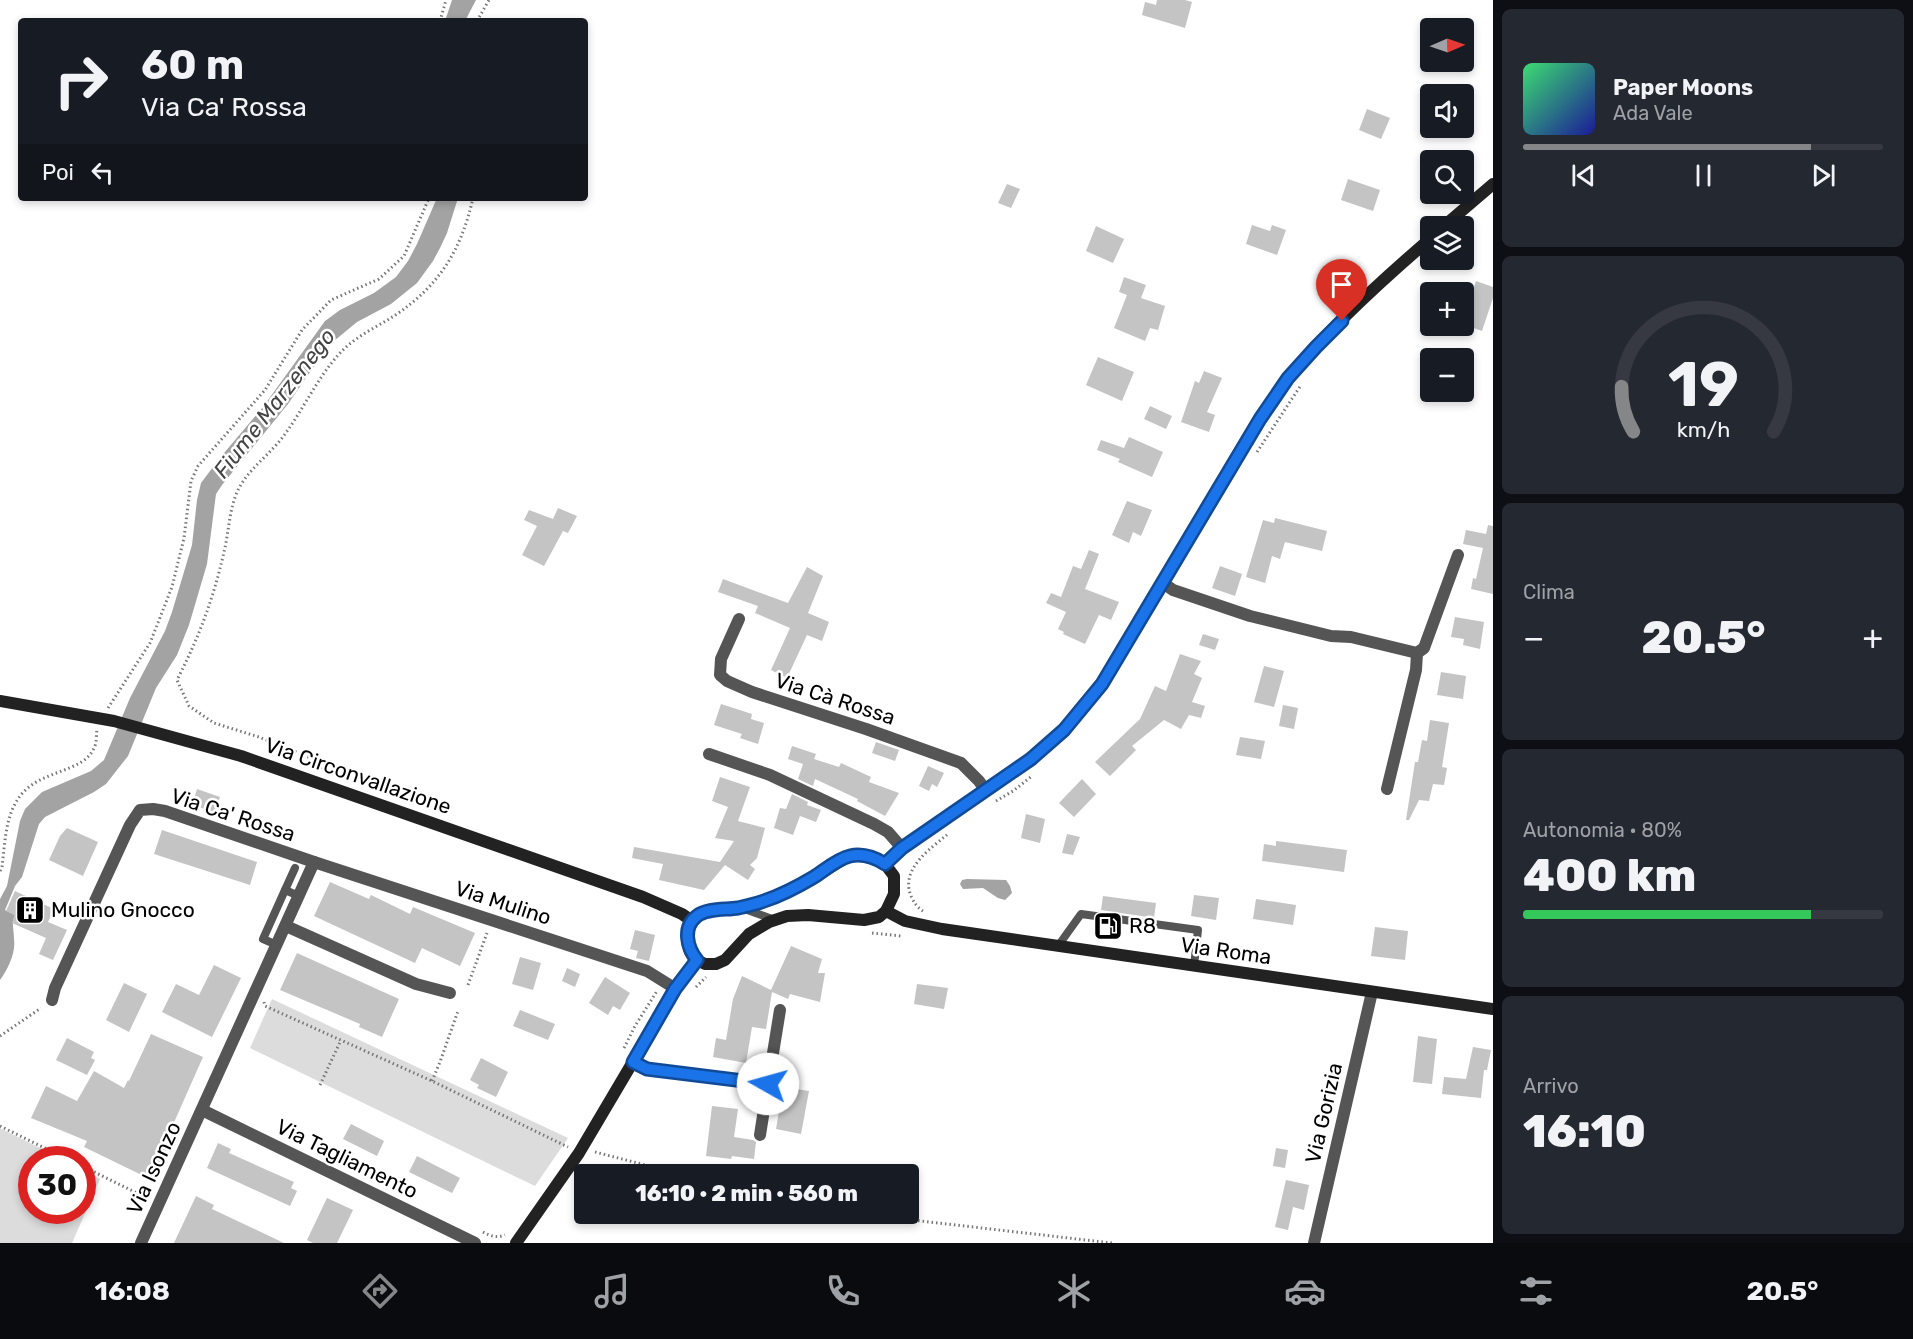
<!DOCTYPE html>
<html lang="it">
<meta charset="utf-8">
<style>
body{margin:0;font-family:Rubik,sans-serif;background:#242831;color:#f1f3f6;height:100vh;display:flex;flex-direction:column;font-size:22px;white-space:nowrap}
*{box-sizing:border-box;margin:0}
p{font-size:20px;color:#9ea1a6}
.icon{flex:none;width:33px;height:33px;fill:none;stroke:currentColor;stroke-width:2;stroke-linecap:round;stroke-linejoin:round}
.map{position:relative;flex:1;overflow:hidden}
.details{display:flex;flex-direction:column;gap:9px;padding:9px;background:#0d0f14;width:420px}
.details>*{flex:none}
.hud{position:absolute;left:18px;top:18px;width:570px;height:183px;border-radius:6px;box-shadow:0 3px 9px #0003;background:#171b24;color:#f1f3f6;overflow:hidden}
.needle{width:39px;rotate:88deg}
.buttons{position:absolute;left:1420px;top:18px;display:grid;gap:12px}
.buttons a{display:grid;place-items:center;width:54px;height:54px;border-radius:6px;background:#171b24;box-shadow:0 3px 9px #0003;font-size:30px}
.speed{position:absolute;left:18px;top:1146px;display:flex;gap:12px;font-size:30px;font-weight:700;text-align:center}
.speed>*{display:grid;place-content:center;width:78px;height:78px;border-radius:50%;background:#171b24;box-shadow:0 3px 9px #0003;line-height:1}
.speed .limit{border:9px solid #d22;background:#fff;color:#111}
.pin{position:absolute;display:grid;place-items:center;width:51px;height:51px;color:#fff;margin:-62px -26px;border-radius:50% 50% 50% 0;rotate:-45deg;box-shadow:0 0 6px #0007}
.pin .icon{rotate:45deg}
.me{position:absolute;width:66px;margin:-33px;rotate:277deg;stroke-linejoin:round;filter:drop-shadow(0 0 4px #0008)}
.turn{display:flex;align-items:center;gap:21px;height:126px;padding:0 24px;font-size:27px}
.turn .icon{width:78px;height:78px;stroke-width:2.5}
.turn b{display:block;font-size:42px;line-height:51px}
.then{display:flex;align-items:center;height:57px;padding:0 24px;background:#0003;gap:12px;font-size:22px}
.big{font-size:45px;font-weight:800;line-height:1.1}
.details .tile{flex:1;display:flex;flex-direction:column;justify-content:center;gap:9px;min-width:0;padding:0 21px;border-radius:9px;background:#242831}
.details .dial{align-items:center;gap:0}
.dial svg{height:156px;overflow:visible;fill:none;stroke:#363941;stroke-width:7;stroke-linecap:round;text-anchor:middle}
.dial text{fill:#f1f3f6;stroke:none}
.song{display:flex;align-items:center;gap:18px}
.cover{width:72px;height:72px;border-radius:9px;background:linear-gradient(135deg,hsl(140 70% 55%),hsl(240 70% 35%))}
.played{height:6px;border-radius:3px;background:linear-gradient(90deg,#858687 80%,#363941 80%)}
.keys{display:flex;justify-content:space-around;direction:ltr}
.heat{display:flex;justify-content:space-between;align-items:center;font-size:33px;direction:ltr}
.charge{height:9px;border-radius:4px;background:linear-gradient(90deg,#34c759 80%,#363941 0)}
.trip{position:absolute;left:574px;top:1164px;width:345px;height:60px;border-radius:6px;background:#171b24;box-shadow:0 3px 9px #0003;font-weight:800;line-height:60px;text-align:center}
.menu{display:flex;height:96px;justify-content:space-around;align-items:center;background:#090b0e;color:#9ea1a6}
.menu .icon{width:42px;height:42px}
.menu .current{color:#858687}
.menu b{font-size:27px;color:#f1f3f6}
main{display:flex;flex:1;min-height:0}
.map>svg:first-child{display:block}
.green{fill:#dcdcdc}
.water{fill:#a3a3a3}
.building{fill:#c4c4c4}
.lines{fill:none;stroke-linecap:round;stroke-linejoin:round}
.path{stroke:#777;stroke-width:3;stroke-dasharray:1.5 3;stroke-linecap:butt}
.lane{stroke:#555;stroke-width:8}
.street{stroke:#555;stroke-width:12}
.secondary{stroke:#222;stroke-width:12}
.route-casing{stroke:#114b97;stroke-width:15}
.route{stroke:#1a73e8;stroke-width:10}
.labels{text-anchor:middle;stroke-width:5;stroke-linejoin:round;paint-order:stroke}
.street-label{font-size:21px;fill:#000;stroke:#fff}
.poi-label{font-size:21px;fill:#000;stroke:#fff;text-anchor:start}
.water-label{font-size:22px;font-style:italic;fill:#444;stroke:#fff}
</style>
<main>
<div class="map">
<svg width="1493" height="1243" viewBox="0 0 1493 1243">
<rect width="100%" height="100%" fill="#fff"/>
<g class="green">
<polygon points="272,999 568,1138 535,1186 250,1048"/>
<polygon points="0,1128 62,1159 32,1160 32,1210 82,1210 83,1170 100,1179 72,1243 0,1243"/>
</g>
<g class="water">
<polygon points="452,0 476,0 465,21 445,21"/>
<path d="M 437,198 L 458,198 L 447,233 L 440,248 L 433,261 L 417,283 L 391,304 L 357,322 L 334,341 L 324,352 L 288,404 L 222,485 L 216,494 L 207,564 L 189,625 L 177,655 L 156,688 L 128,756 L 106,784 L 94,792 L 45,817 L 39,824 L 22,877 L 15,886 L 5,910 L 15,915 C 11,924 14,929 14,939 C 16,953 8,969 0,980 L 0,899 L 7,886 L 20,821 L 25,809 L 42,792 L 91,771 L 104,760 L 130,698 L 165,631 L 172,612 L 192,545 L 197,500 L 201,483 L 219,459 L 263,407 L 325,321 L 340,310 L 374,293 L 396,277 L 408,261 L 417,244 Z"/>
<polygon points="967,879 1006,880 1010,886 1012,893 1005,900 998,898 983,888 963,889 960,884 962,880"/>
</g>
<g class="building">
<polygon points="1157,0 1185,0 1192,2 1185,28 1142,15 1145,2 1156,5"/>
<polygon points="1367,109 1390,118 1381,139 1359,130"/>
<polygon points="1348,179 1380,190 1373,211 1341,200"/>
<polygon points="1007,184 1020,189 1011,208 998,203"/>
<polygon points="1252,225 1270,231 1272,225 1286,230 1277,255 1246,244"/>
<polygon points="1096,226 1124,239 1113,263 1086,251"/>
<polygon points="1124,277 1146,285 1141,298 1165,306 1158,330 1150,328 1145,341 1114,328 1127,295 1119,292"/>
<polygon points="1476,281 1493,287 1493,298 1482,331 1471,327 1474,318 1465,315"/>
<polygon points="1098,357 1134,372 1122,401 1086,385"/>
<polygon points="1204,371 1222,378 1207,412 1215,415 1209,432 1181,422 1195,381 1199,383"/>
<polygon points="1150,406 1172,416 1166,429 1144,419"/>
<polygon points="1129,437 1163,452 1152,477 1118,462 1120,459 1097,450 1101,440 1124,448"/>
<polygon points="1127,501 1152,510 1141,536 1133,532 1129,543 1112,535"/>
<polygon points="558,508 577,516 568,533 563,531 544,566 522,555 537,526 524,520 529,510 553,519"/>
<polygon points="1275,518 1327,531 1322,551 1285,542 1280,559 1272,556 1265,583 1246,577 1263,520 1274,523"/>
<polygon points="1488,525 1493,526 1493,594 1471,589 1473,578 1476,579 1483,548 1463,544 1466,530 1486,534"/>
<polygon points="1089,550 1099,554 1085,589 1119,602 1111,620 1099,615 1085,644 1063,634 1064,632 1058,629 1066,612 1046,603 1051,593 1061,597 1073,566 1081,569"/>
<polygon points="1220,566 1242,574 1235,596 1212,588"/>
<polygon points="807,567 823,576 808,613 829,622 822,641 807,635 787,678 771,670 790,628 755,613 758,606 718,592 723,579 788,603"/>
<polygon points="1455,617 1484,622 1480,649 1463,645 1464,639 1451,637"/>
<polygon points="1203,634 1219,639 1215,650 1199,645"/>
<polygon points="1180,654 1201,661 1194,674 1202,678 1192,702 1205,706 1201,718 1189,715 1181,729 1164,720 1132,746 1136,750 1110,776 1095,762 1140,719 1155,686 1166,691"/>
<polygon points="1264,666 1284,671 1274,707 1254,702"/>
<polygon points="1441,672 1466,676 1463,699 1437,695"/>
<polygon points="721,704 752,714 751,719 764,723 758,744 740,738 742,734 714,725"/>
<polygon points="1283,705 1298,708 1294,729 1279,726"/>
<polygon points="1430,720 1449,723 1442,767 1447,768 1444,785 1433,784 1429,801 1419,800 1409,820 1406,820 1415,762 1418,762 1422,740 1427,741"/>
<polygon points="1240,737 1265,741 1261,759 1236,755"/>
<polygon points="876,742 899,750 895,761 872,753"/>
<polygon points="792,746 816,754 814,759 839,767 841,763 871,777 869,782 899,793 885,816 857,801 858,799 815,779 813,786 798,779 803,764 788,759"/>
<polygon points="928,766 944,773 937,787 932,784 929,791 919,786"/>
<polygon points="720,777 750,787 738,821 765,828 757,858 750,865 755,869 748,880 725,865 704,890 659,880 663,864 632,858 634,847 720,862 734,841 715,838 728,807 712,801"/>
<polygon points="1082,779 1096,794 1074,817 1059,803"/>
<polygon points="197,789 220,797 215,812 192,805"/>
<polygon points="792,794 808,802 807,805 821,810 816,822 800,816 793,835 774,828 780,808 786,809"/>
<polygon points="1026,814 1045,819 1040,843 1021,838"/>
<polygon points="67,828 98,842 83,876 49,860 60,836"/>
<polygon points="162,830 257,862 250,885 154,854"/>
<polygon points="1067,834 1080,837 1073,855 1062,853"/>
<polygon points="1276,841 1347,850 1344,872 1262,861 1264,844 1276,846"/>
<polygon points="330,882 369,899 371,895 410,914 413,907 475,933 460,966 422,948 415,963 314,916"/>
<polygon points="15,891 54,909 48,922 67,930 53,960 39,954 46,938 12,923 15,915 6,911"/>
<polygon points="1194,895 1219,898 1216,920 1191,916"/>
<polygon points="1103,896 1156,903 1154,918 1101,910"/>
<polygon points="1256,899 1296,905 1293,925 1253,919"/>
<polygon points="1099,923 1117,925 1115,937 1098,935"/>
<polygon points="1375,927 1408,931 1405,960 1371,956"/>
<polygon points="635,930 655,935 649,961 636,958 638,951 630,949"/>
<polygon points="791,946 822,959 818,973 825,973 820,1002 790,994 788,999 772,992 766,1029 752,1027 746,1063 713,1057 716,1038 726,1040 733,999 742,976 771,990"/>
<polygon points="297,953 399,999 382,1037 359,1027 360,1024 280,990"/>
<polygon points="520,957 541,963 533,990 512,984"/>
<polygon points="214,965 241,978 212,1037 162,1012 176,984 199,995"/>
<polygon points="567,968 580,974 575,987 562,981"/>
<polygon points="605,977 630,993 620,1010 613,1006 608,1015 589,1003"/>
<polygon points="124,983 147,994 129,1032 106,1020"/>
<polygon points="917,984 948,988 944,1009 914,1004"/>
<polygon points="520,1010 555,1024 548,1040 513,1026"/>
<polygon points="151,1034 203,1057 164,1145 168,1147 154,1181 84,1147 87,1141 31,1118 46,1086 77,1101 94,1071 124,1088 128,1080 129,1081"/>
<polygon points="1418,1036 1437,1039 1432,1084 1413,1082"/>
<polygon points="67,1038 94,1052 91,1058 95,1060 87,1075 56,1060"/>
<polygon points="1473,1047 1491,1050 1487,1070 1484,1070 1481,1098 1442,1094 1444,1077 1466,1079"/>
<polygon points="481,1058 508,1072 496,1097 477,1088 479,1085 470,1080"/>
<polygon points="783,1087 809,1091 801,1134 776,1129"/>
<polygon points="712,1106 738,1109 734,1137 753,1140 756,1142 754,1159 732,1156 731,1159 706,1156"/>
<polygon points="351,1124 384,1141 377,1156 343,1139"/>
<polygon points="218,1143 231,1149 229,1153 294,1182 291,1188 297,1191 290,1206 207,1168"/>
<polygon points="1276,1148 1288,1150 1285,1168 1273,1166"/>
<polygon points="417,1156 460,1178 452,1193 409,1172"/>
<polygon points="1286,1180 1309,1185 1304,1210 1293,1207 1288,1230 1275,1227"/>
<polygon points="196,1196 214,1205 212,1209 284,1243 174,1243"/>
<polygon points="327,1198 353,1210 337,1243 313,1243 307,1240"/>
</g>
<g class="lines">
<g class="path">
<polyline points="440,21 446,0"/>
<polyline points="477,21 489,0"/>
<polyline points="1257,452 1301,385"/>
<polyline points="108,708 150,643 172,587 184,538 191,481 198,466 265,390 302,330 331,300 379,279 404,256 429,198"/>
<path d="M 321,769 L 316,760 L 259,737 L 214,723 L 189,706 L 177,680 C 199,637 213,600 224,552 C 229,532 229,509 238,490 C 249,468 271,454 285,434 C 305,407 320,372 345,348 C 359,335 378,326 394,316 C 439,286 461,251 473,198"/>
<polyline points="996,801 1013,791 1032,776"/>
<path d="M 0,871 L 2,867 C 5,844 5,818 18,799 C 37,769 83,774 94,748 C 97,743 96,735 97,730"/>
<path d="M 923,911 C 918,908 914,903 911,896 C 900,869 930,849 948,834"/>
<polyline points="872,933 901,936 902,934"/>
<polyline points="468,985 487,933"/>
<polyline points="696,987 706,977"/>
<polyline points="264,1002 265,1006 432,1081 568,1147"/>
<polyline points="0,1036 41,1008"/>
<polyline points="624,1048 635,1026 657,991"/>
<polyline points="432,1081 440,1062 458,1011"/>
<polyline points="320,1085 341,1040"/>
<polyline points="0,1126 69,1160"/>
<polyline points="595,1152 680,1174"/>
<polyline points="82,1166 147,1198"/>
<polyline points="860,1214 1112,1243"/>
<path d="M 483,1232 C 490,1236 497,1238 505,1235"/>
</g>
<g class="lane">
<polyline points="285,890 295,868"/>
<polyline points="739,907 775,920"/>
<polyline points="277,945 263,939 285,890 299,896"/>
<polyline points="1058,946 1081,914 1198,930 1194,966"/>
</g>
<g class="street">
<polyline points="1163,583 1173,590 1250,616 1331,636 1351,637 1417,653 1424,648 1458,555"/>
<polyline points="739,619 721,659 720,675 727,681 752,692 866,729 961,763 979,781 986,791"/>
<polyline points="709,754 770,775 874,824 888,832 902,848"/>
<polyline points="1387,789 1416,670 1417,653"/>
<polyline points="286,926 416,984 450,993"/>
<polyline points="52,1000 55,988 130,825 140,810 153,809 165,811 314,862 647,971 676,989"/>
<polyline points="633,1062 647,1069 768,1084 760,1135"/>
<polyline points="768,1084 780,1010"/>
<polyline points="202,1110 475,1243"/>
<polyline points="141,1243 314,862"/>
<polyline points="1314,1243 1372,992"/>
</g>
<g class="secondary">
<polyline points="1444,226 1493,184"/>
<polyline points="0,701 114,721 241,756 643,897 682,914 692,921"/>
<polygon points="864,855 876,858 885,864 894,876 894,894 886,911 879,917 864,920 808,915 787,916 769,922 749,934 725,960 716,964 705,964 697,960 690,952 687,940 688,929 697,916 705,912 739,907 767,900 815,877 849,856"/>
<path d="M 885,864 L 902,848 L 1031,759 L 1064,730 L 1102,684 L 1260,419 C 1270,405 1279,390 1289,377 C 1330,327 1382,280 1431,238"/>
<polyline points="886,911 905,921 942,929 1493,1009"/>
<polyline points="516,1243 579,1153 676,989 697,960"/>
</g>
</g>
<g class="lines">
<g class="route-casing">
<path id="route" d="M 768,1084 L 647,1069 L 633,1062 L 675,989 L 697,960 C 687,948 682,927 697,916 C 707,908 726,910 738,908 C 747,906 756,904 764,901 C 782,895 799,886 814,877 C 825,870 837,859 850,856 C 863,853 874,857 885,864 L 902,848 L 1031,759 L 1064,730 L 1102,684 L 1260,419 L 1288,378 L 1316,347 L 1342,321"/>
</g>
<use href="#route" class="route"/>
</g>
<defs>
<g id="building-square" transform="scale(1.5)"><rect x="-9" y="-9" width="18" height="18" rx="4" fill="#000" stroke="#fff"/><path d="M-4-6H4V6H1V3H-1V6H-4ZM-2.5-4.3h1.7v1.8h-1.7ZM.8-4.3h1.7v1.8H.8ZM-2.5-1h1.7V.8h-1.7ZM.8-1h1.7V.8H.8Z" fill="#fff"/></g>
<g id="fuel-square" transform="scale(1.5)"><rect x="-9" y="-9" width="18" height="18" rx="4" fill="#000" stroke="#fff"/><path d="M-5.5-6h7V0h2V4h1.3V-2.5L3-4.5l.8-.8L6-3V5H2.5V1h-1V6h-7ZM-4.2-4.7v3.2H.2V-4.7Z" fill="#fff"/></g>
</defs>
<g fill-rule="evenodd">
<use href="#building-square" x="30" y="910"/>
<use href="#fuel-square" x="1108" y="926"/>
</g>
<g class="labels">
<g class="street-label">
<text transform="translate(835 699) rotate(18)" y="7">Via Cà Rossa</text>
<text transform="translate(358 776) rotate(19)" y="7">Via Circonvallazione</text>
<text transform="translate(233 815) rotate(18)" y="7">Via Ca' Rossa</text>
<text transform="translate(503 903) rotate(18)" y="7">Via Mulino</text>
<text transform="translate(1226 951) rotate(8)" y="7">Via Roma</text>
<text transform="translate(1324 1113) rotate(-77)" y="7">Via Gorizia</text>
<text transform="translate(347 1159) rotate(26)" y="7">Via Tagliamento</text>
<text transform="translate(154 1168) rotate(-65)" y="7">Via Isonzo</text>
</g>
<g class="poi-label">
<text x="51" y="917">Mulino Gnocco</text>
<text x="1129" y="933">R8</text>
</g>
<g class="water-label">
<text transform="translate(274 403) rotate(-52)" y="8">Fiume Marzenego</text>
</g>
</g>
</svg>
<div class="buttons">
<a><svg class="needle" viewBox="-14 -14 28 28"><path d="M0-13l5 13h-10z" fill="#e53935"/><path d="M0 13l5-13h-10z" fill="#9ea1a6"/></svg></a>
<a><svg class="icon" aria-label="sound" viewBox="0 0 24 24"><path d="M4 9h4l5-4v14l-5-4H4zM17 9q2 3 0 6"/></svg></a>
<a><svg class="icon" aria-label="search" viewBox="0 0 24 24"><circle cx="10" cy="10" r="6"/><path d="M15 15l6 6"/></svg></a>
<a><svg class="icon" aria-label="layers" viewBox="0 0 24 24"><path d="M12 4l9 5-9 5-9-5zM3 14l9 5 9-5"/></svg></a>
<a>+</a>
<a>−</a>
</div>
<div class="speed"><div class="limit">30</div></div>
<div class="pin" style="left:1342px;top:321px;background:#d93025"><svg class="icon" aria-label="arrive" viewBox="0 0 24 24"><path d="M6 21V4h12l-3 4 3 4H6"/></svg></div>
<svg class="me" style="left:768px;top:1084px" viewBox="-20 -20 40 40"><circle r="19" fill="#fff"/><path d="M0-13L10 11 0 6-10 11z" fill="#1a73e8"/></svg>
<div class="trip">16:10 · 2 min · 560 m</div>
<div class="hud">
<div class="turn"><svg class="icon" aria-label="right" viewBox="0 0 24 24"><path d="M7 20v-9h11M14 6l5 5-5 5"/></svg><div><b>60 m</b>Via Ca' Rossa</div></div>
<div class="then">Poi<svg class="icon" aria-label="left" viewBox="0 0 24 24"><path d="M17 20v-9H6M10 6l-5 5 5 5"/></svg></div>
</div>
</div>
<section class="details">
<div class="tile">
<div class="song"><i class="cover"></i><div><b>Paper Moons</b><p>Ada Vale</p></div></div>
<div class="played"></div>
<div class="keys"><svg class="icon" aria-label="previous" viewBox="0 0 24 24"><path d="M18 5L8 12l10 7zM5 5v14"/></svg><svg class="icon" aria-label="pause" viewBox="0 0 24 24"><path d="M8 5v14M16 5v14"/></svg><svg class="icon" aria-label="next" viewBox="0 0 24 24"><path d="M6 5l10 7-10 7zM19 5v14"/></svg></div>
</div>
<div class="tile dial"><svg viewBox="0 0 100 80">
<path d="M14 69A42 42 0 1 1 86 69"/>
<path d="M14 69A42 42 0 0 1 8 46" stroke="#858687"/>
<text x="50" y="56" font-size="32" font-weight="700">19</text>
<text x="50" y="72" font-size="11">km/h</text>
</svg></div>
<div class="tile"><p>Clima</p>
<div class="heat"><a>−</a><b class="big">20.5°</b><a>+</a></div>
</div>
<div class="tile"><p>Autonomia · 80%</p><b class="big">400 km</b><div class="charge"></div></div>
<div class="tile"><p>Arrivo</p><b class="big">16:10</b></div>
</section>
</main>
<nav class="menu">
<b>16:08</b>
<svg class="icon current" aria-label="directions" viewBox="0 0 24 24"><path d="M12 3l9 9-9 9-9-9zM9 14v-3h6M13 9l2 2-2 2"/></svg>
<svg class="icon" aria-label="music" viewBox="0 0 24 24"><path d="M9 18V5l10-2v13"/><circle cx="6" cy="18" r="3"/><circle cx="16" cy="16" r="3"/></svg>
<svg class="icon" aria-label="phone" viewBox="0 0 24 24"><path d="M5 4h4l2 5-3 2q2 4 5 5l2-3 5 2v4C11 20 4 13 5 4z"/></svg>
<svg class="icon" aria-label="climate" viewBox="0 0 24 24"><path d="M12 3v18M4 7l16 10M4 17L20 7"/></svg>
<svg class="icon" aria-label="car" viewBox="0 0 24 24"><path d="M5 17H2v-5l4-1 3-4h7l3 4 3 1v5h-3M9 17h6M6 11h13"/><circle cx="7" cy="17" r="2"/><circle cx="17" cy="17" r="2"/></svg>
<svg class="icon" aria-label="filters" viewBox="0 0 24 24"><path d="M4 7h16M4 17h16"/><circle cx="9" cy="7" r="2"/><circle cx="15" cy="17" r="2"/></svg>
<b>20.5°</b>
</nav>
